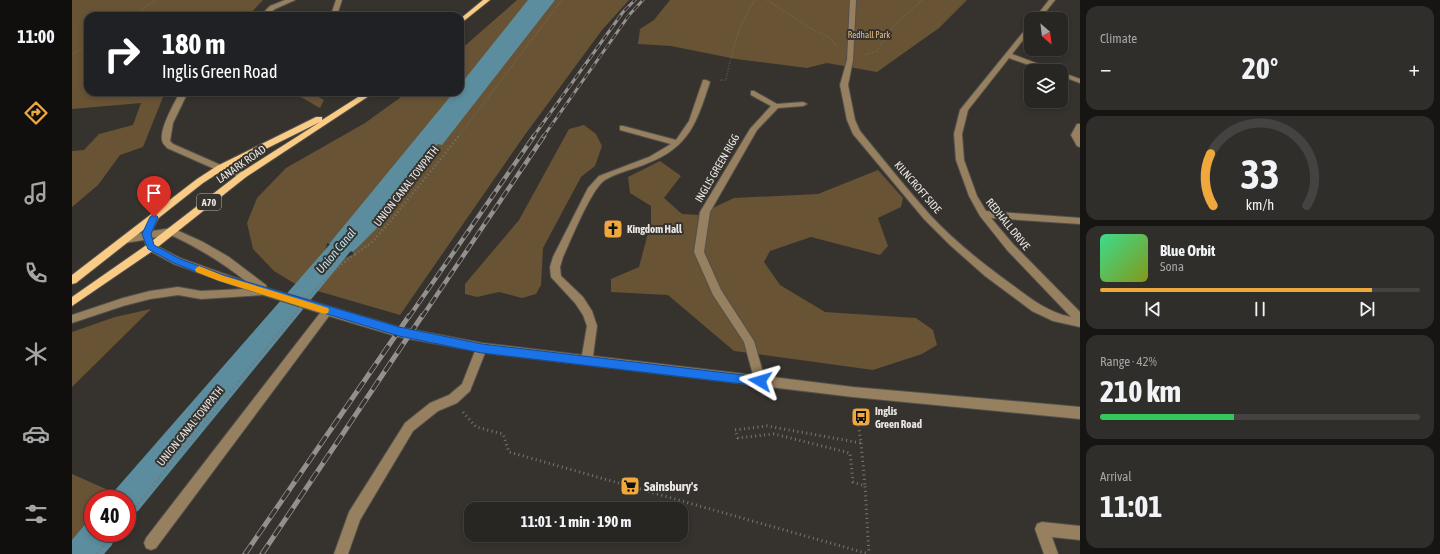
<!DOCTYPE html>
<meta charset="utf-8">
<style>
body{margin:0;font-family:"Asap Condensed",sans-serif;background:#302e2b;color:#f1f3f6;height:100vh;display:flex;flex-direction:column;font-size:15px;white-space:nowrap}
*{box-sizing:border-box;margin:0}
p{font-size:13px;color:#a5a5a6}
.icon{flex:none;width:22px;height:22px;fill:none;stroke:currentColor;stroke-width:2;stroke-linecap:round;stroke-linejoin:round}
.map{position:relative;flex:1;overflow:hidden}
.sheet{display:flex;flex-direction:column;gap:6px;padding:6px;background:#161513;width:360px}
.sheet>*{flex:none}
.hud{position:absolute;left:12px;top:12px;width:380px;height:84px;border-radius:12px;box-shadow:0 2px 6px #0003,0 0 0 1px #444341;background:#202124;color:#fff;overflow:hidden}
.needle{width:26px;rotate:152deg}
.fabs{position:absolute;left:952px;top:12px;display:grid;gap:8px}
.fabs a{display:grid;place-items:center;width:44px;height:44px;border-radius:8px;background:#282623;box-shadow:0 2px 6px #0003,0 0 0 1px #444341;font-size:20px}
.speed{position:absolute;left:12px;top:490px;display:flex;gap:8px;font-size:20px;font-weight:700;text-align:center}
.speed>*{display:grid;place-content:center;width:52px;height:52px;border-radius:50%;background:#282623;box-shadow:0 2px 6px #0003,0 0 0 1px #444341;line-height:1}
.speed .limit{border:6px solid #d22;background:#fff;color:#111}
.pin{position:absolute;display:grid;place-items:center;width:34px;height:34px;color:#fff;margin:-41px -17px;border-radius:50% 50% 50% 0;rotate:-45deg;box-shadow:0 0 4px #0007}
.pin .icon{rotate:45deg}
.me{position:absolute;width:44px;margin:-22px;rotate:277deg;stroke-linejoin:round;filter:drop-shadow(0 0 3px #0008)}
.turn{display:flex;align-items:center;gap:14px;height:84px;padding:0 12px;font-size:18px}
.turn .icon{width:52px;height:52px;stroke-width:2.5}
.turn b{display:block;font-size:28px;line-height:34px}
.big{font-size:30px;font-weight:700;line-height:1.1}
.sheet .tile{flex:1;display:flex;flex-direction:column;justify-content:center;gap:6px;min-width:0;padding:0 14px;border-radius:12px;background:#302e2b}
.sheet .dial{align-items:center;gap:0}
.dial svg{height:104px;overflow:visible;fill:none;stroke:#444341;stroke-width:7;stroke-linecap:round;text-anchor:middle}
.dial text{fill:#f1f3f6;stroke:none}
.song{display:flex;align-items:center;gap:12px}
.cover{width:48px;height:48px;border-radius:6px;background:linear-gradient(135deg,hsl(150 70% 55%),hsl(70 70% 35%))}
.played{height:4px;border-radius:2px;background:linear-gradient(90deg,#eea83c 85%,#444341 85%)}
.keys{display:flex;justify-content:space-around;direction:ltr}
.heat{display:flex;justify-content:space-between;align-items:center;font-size:22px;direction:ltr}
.charge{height:6px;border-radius:3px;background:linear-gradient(90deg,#34c759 42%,#444341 0)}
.trip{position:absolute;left:392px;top:502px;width:224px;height:40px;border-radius:12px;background:#282623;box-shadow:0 2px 6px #0003,0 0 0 1px #444341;font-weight:700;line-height:40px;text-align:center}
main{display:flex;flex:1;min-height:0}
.tab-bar{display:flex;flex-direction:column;width:72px;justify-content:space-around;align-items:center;background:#100f0e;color:#a5a5a6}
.tab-bar .icon{width:28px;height:28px}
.tab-bar .on{color:#eea83c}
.tab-bar b{font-size:18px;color:#f1f3f6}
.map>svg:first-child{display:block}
.green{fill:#685335}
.water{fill:#5b8d9e}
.pier{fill:#36332f}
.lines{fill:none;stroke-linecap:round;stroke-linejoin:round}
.canal{fill:#5b8d9e;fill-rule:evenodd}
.minor-casing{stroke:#53504c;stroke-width:2}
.major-casing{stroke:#53504c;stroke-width:2}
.path-far2{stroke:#787672;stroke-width:1.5;stroke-dasharray:0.5 2;stroke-linecap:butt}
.path-far1{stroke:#787672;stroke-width:2.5;stroke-dasharray:1 3;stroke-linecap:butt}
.path{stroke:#787672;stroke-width:3;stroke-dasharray:1 3.5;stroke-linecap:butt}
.minor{fill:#96805f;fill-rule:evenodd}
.major{fill:#f9cb85;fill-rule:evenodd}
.rail-far2-casing{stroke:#93908d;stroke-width:3}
.rail-far1-casing{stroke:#93908d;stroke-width:4.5}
.rail-casing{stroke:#93908d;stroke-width:5}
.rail-far2{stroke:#36332f;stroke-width:2;stroke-dasharray:6;stroke-linecap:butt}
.rail-far1{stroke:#36332f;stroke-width:3;stroke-dasharray:8;stroke-linecap:butt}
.rail{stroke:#36332f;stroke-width:3.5;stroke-dasharray:11;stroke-linecap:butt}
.path-bridge-far1{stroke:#787672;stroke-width:2.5;stroke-dasharray:1 3;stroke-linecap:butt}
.path-bridge{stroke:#787672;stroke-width:3;stroke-dasharray:1 3.5;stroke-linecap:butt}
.route{fill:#1a73e8;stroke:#114b97}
.slow{fill:#f59e0b}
.labels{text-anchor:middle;stroke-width:4;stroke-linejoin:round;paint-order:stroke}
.far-park-label{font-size:9px;fill:#e5bc80;stroke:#36332f}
.shield{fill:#36332f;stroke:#b3b1ae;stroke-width:1}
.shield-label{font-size:10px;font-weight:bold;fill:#e9e7e4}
.street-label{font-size:11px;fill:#e9e7e4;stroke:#36332f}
.poi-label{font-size:11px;font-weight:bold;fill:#e9e7e4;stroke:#36332f;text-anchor:start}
.water-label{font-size:12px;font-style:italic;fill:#b8e8f9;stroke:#36332f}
.near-poi-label{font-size:13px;font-weight:bold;fill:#e9e7e4;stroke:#36332f;text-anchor:start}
</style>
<main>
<nav class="tab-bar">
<b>11:00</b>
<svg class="icon on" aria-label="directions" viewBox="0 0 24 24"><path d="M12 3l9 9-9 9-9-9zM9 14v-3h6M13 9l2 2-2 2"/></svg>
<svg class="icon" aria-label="music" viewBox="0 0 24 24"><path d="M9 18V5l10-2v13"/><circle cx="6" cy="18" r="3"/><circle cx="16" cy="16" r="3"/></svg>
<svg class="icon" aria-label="phone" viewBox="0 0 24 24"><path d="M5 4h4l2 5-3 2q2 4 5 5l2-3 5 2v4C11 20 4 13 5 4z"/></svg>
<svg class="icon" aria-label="climate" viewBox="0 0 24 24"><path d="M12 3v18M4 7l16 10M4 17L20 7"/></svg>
<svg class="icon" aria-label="car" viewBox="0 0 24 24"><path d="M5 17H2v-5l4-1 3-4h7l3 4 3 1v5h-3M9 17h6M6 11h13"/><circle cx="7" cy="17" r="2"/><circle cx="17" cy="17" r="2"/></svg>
<svg class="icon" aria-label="filters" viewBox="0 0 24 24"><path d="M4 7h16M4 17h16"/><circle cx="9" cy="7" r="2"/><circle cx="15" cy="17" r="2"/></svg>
</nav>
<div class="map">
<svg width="1008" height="554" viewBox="0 0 1008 554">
<rect width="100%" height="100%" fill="#36332f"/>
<g class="green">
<polygon points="0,0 191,0 176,16 16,16 16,92 93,92 71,147 48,155 26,185 0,207 0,151 12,150 27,134 61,125 69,103 0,109"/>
<polygon points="445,0 557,0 530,30 452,136 328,315 225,285 202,271 181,249 175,223 185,198 214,168 293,123 336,92 388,92 388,50"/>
<polygon points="598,0 895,0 867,28 805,72 755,63 735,68 664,59 599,46 566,44 568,29 582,20"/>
<polygon points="220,92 237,92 252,100 248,108"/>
<polygon points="512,125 524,134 530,146 523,166 509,177 471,248 469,285 464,294 450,298 427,292 405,297 393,294 393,284 447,220 497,129"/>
<polygon points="588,161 609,176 592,198 610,214 626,215 662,198 746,194 806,170 831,198 829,207 806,218 816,246 808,255 739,237 698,251 692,262 708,285 753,312 844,318 861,330 865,345 850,354 801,370 662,351 596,295 539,292 539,279 567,267 579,222 579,206 558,193 556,177"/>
<polygon points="79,309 0,387 0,332 43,317"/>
<polygon points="0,474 43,493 38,499 21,499 21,518 0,543"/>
</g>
<polygon class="water" points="456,0 483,0 370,145 366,144 331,187 335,188 309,224 281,252 252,265 257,244 382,92 388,92 388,85"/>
<polygon class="pier" points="255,243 281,252 282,254 252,267 250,265"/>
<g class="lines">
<g class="canal">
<polygon points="274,233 282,235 285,241 282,247 66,511 55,516 55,499 40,499 44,489 266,235"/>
<polygon points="21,520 21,533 44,533 40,545 32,554 0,554 0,540 16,521"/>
</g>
<g class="minor-casing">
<g id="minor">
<polygon points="213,0 223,0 203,9 194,16 188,16 198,6"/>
<polygon points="264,0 270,0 266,12 268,16 262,16 260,12"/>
<path d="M 778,0 L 784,0 L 781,60 L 776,85 L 783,120 L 788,131 C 811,159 834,188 858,215 C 882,241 910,263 939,284 C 958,298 975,312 999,317 L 935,250 L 908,216 L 897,196 L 884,160 L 882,134 L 888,110 L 957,25 L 959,24 L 959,30 L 940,54 L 985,71 L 974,71 L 937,58 L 896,110 L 890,134 L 892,160 L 905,196 L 914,211 L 1008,218 L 1008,224 L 919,218 L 941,244 L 1008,312 L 1008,327 L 981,321 L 960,311 L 913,276 L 878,245 L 852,219 L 781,134 L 775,120 L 768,85 L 775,60 Z"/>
<polygon points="977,0 983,0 968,19 962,19"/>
<polygon points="307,12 310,14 309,15 300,16"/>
<polygon points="989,72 1008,79 1008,83 989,76"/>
<path d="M 631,80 L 634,80 L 638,82 C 625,121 618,147 576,163 C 563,169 546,172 533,180 C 519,189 499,240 491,257 L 488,267 L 489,276 L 511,297 L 520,311 L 525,326 L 521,356 L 681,375 L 672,342 L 641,295 L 622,252 L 628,212 L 678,129 L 699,106 L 679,95 L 679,91 L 682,91 L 705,104 L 731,102 L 735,104 L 731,106 L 706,108 L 685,130 L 638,212 L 632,252 L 649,290 L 682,341 L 692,376 L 781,387 L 1008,407 L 1008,419 L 781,397 L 413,353 L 398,391 L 385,403 L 366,411 L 341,431 L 288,520 L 276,554 L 262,554 L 277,512 L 333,423 L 358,403 L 377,395 L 390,384 L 403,351 L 327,337 L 257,316 L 84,548 L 79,550 L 74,548 L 72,543 L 74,538 L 248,313 L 191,295 L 129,299 L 106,295 L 78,299 L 51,306 L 0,323 L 0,315 L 51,298 L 78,291 L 106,287 L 129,291 L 172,289 L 102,264 L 76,250 L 72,240 L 53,243 L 48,240 L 50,238 L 70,233 L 79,215 L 82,214 L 87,217 L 80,231 L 100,228 L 131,242 L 157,257 L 194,285 L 195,288 L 327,327 L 410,343 L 510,355 L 515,326 L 511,315 L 503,303 L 479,277 L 478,267 L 481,257 L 516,188 L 527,176 L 577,157 L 599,144 L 548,130 L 548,126 L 551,126 L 604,140 L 617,121 ZM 99,235 C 127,248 151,263 175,282 L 108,258 L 83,245 L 80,238 Z"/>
<path d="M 108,92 L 116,92 L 101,123 L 98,141 L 101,144 L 151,166 L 174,173 L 175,175 L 174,177 L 171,178 L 145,170 L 95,148 C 95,147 91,144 91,143 C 85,132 103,102 108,92 Z"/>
<polygon points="1005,124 1008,124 1008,147 1005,146 999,135"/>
<polygon points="970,522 1008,526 1008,540 980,537 986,554 972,554 963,529 965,524"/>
</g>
</g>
<g class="major-casing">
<g id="major">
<polygon points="411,0 418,0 388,24 388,19"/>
<polygon points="294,92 303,92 174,177 82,250 0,306 0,297 76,244 168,173 248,122 151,170 131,183 4,283 0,284 0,275 125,179 145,166 244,117 250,117 250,120"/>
</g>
</g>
<g class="path-far2">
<polyline points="695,0 738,28 757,37 764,46"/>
<polyline points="63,16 74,6 85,0"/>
<polyline points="0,54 16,46"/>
<polyline points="793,55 805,51 822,26 850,0"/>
<path d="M 648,80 L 654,80 C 660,51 666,25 683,0"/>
<polyline points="386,137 490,0"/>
</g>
<polyline class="path-far1" points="283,254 299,243 317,223 387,136"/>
<g class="path">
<polyline points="784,408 789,443 695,426 663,430 666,438 702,434 778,453 781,482 793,486 797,554"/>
<polyline points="391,412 404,427 431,434 437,452 797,554"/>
<polyline points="789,443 793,486"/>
<polyline points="25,554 42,533"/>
</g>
<use href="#minor" class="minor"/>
<use href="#major" class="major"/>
<g class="rail-far2-casing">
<g id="rail-far2">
<polyline points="461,137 551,12 563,0"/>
<polyline points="471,137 558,14 571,0"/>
</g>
</g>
<g class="rail-far1-casing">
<g id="rail-far1">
<polyline points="337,317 462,136"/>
<polyline points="350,317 472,136"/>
</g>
</g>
<g class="rail-casing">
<g id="rail">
<polyline points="173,554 337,316"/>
<polyline points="190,554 350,316"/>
</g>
</g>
<use href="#rail-far2" class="rail-far2"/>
<use href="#rail-far1" class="rail-far1"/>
<use href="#rail" class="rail"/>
<path class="path-bridge-far1" d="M 220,317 C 241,292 256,274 283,254"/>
<polyline class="path-bridge" points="55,517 221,316"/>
</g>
<polygon class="route" points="82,214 86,217 79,234 82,245 108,259 152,275 327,327 410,344 688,377 691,378 693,381 691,384 688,386 410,353 327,336 147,281 102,263 76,249 70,234 78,217"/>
<polygon class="slow" points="127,266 152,276 256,308 257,310 256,313 253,314 147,281 124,272 123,269"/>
<defs>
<g id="church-square" transform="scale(1)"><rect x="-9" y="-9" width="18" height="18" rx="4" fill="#eea83c" stroke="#36332f"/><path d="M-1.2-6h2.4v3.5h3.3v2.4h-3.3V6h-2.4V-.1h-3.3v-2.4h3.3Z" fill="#111"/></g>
<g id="bus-square" transform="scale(1)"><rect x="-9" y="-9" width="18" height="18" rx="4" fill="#eea83c" stroke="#36332f"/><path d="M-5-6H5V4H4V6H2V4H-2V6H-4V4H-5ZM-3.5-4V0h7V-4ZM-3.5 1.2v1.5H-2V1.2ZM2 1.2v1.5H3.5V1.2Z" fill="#111"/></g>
<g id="supermarket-square" transform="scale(1)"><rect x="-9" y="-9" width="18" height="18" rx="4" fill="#eea83c" stroke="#36332f"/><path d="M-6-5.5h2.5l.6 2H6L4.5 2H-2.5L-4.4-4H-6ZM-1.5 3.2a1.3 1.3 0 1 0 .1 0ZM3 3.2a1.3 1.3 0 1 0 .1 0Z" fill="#111"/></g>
</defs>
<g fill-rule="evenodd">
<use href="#church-square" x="541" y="229"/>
<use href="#bus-square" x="789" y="417"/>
<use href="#supermarket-square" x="558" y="486"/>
</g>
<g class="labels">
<g class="far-park-label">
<text x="797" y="38">Redhall Park</text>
</g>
<rect class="shield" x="125" y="194" width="24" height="16" rx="3"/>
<g class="shield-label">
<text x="137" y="206">A70</text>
</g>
<g class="street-label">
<text transform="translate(169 164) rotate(-35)" y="4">LANARK ROAD</text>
<text transform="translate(645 168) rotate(-60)" y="4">INGLIS GREEN RIGG</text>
<text transform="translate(334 186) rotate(-52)" y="4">UNION CANAL TOWPATH</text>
<text transform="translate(846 187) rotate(49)" y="4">KILNCROFT SIDE</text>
<text transform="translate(936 224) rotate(51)" y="4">REDHALL DRIVE</text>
<text transform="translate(118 426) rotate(-51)" y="4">UNION CANAL TOWPATH</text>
</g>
<g class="poi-label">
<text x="555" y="233">Kingdom Hall</text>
<text x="803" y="415">Inglis<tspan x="803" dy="13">Green Road</tspan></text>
</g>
<g class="water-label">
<text transform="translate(264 251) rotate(-50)" y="4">Union Canal</text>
</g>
<g class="near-poi-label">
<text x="572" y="491">Sainsbury's</text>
</g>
</g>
</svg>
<div class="fabs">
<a><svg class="needle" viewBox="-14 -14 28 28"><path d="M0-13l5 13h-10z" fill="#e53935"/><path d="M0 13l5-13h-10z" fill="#a5a5a6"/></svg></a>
<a><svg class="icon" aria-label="layers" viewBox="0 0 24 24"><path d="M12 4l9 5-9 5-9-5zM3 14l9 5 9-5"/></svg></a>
</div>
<div class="speed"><div class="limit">40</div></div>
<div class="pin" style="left:82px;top:217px;background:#d93025"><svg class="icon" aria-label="arrive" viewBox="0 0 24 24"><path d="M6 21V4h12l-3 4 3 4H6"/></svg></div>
<svg class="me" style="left:688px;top:381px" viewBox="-20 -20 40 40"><path d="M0-17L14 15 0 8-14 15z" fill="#1a73e8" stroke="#fff" stroke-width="4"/></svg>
<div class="trip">11:01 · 1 min · 190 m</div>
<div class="hud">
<div class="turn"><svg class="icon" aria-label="right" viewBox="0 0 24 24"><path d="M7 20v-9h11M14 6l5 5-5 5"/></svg><div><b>180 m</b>Inglis Green Road</div></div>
</div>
</div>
<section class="sheet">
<div class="tile"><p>Climate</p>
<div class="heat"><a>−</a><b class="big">20°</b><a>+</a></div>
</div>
<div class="tile dial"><svg viewBox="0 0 100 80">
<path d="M14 69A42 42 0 1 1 86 69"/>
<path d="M14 69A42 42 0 0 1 12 29" stroke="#eea83c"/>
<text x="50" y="56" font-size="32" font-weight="700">33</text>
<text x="50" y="72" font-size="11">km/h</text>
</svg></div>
<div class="tile">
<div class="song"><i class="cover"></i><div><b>Blue Orbit</b><p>Sona</p></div></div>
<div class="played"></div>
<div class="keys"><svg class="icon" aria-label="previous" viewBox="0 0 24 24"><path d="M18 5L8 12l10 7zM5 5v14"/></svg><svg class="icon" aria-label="pause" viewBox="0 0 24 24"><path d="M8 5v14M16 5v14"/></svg><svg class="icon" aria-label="next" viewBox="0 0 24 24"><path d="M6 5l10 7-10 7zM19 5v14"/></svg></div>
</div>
<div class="tile"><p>Range · 42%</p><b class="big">210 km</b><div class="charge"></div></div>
<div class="tile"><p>Arrival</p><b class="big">11:01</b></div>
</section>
</main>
